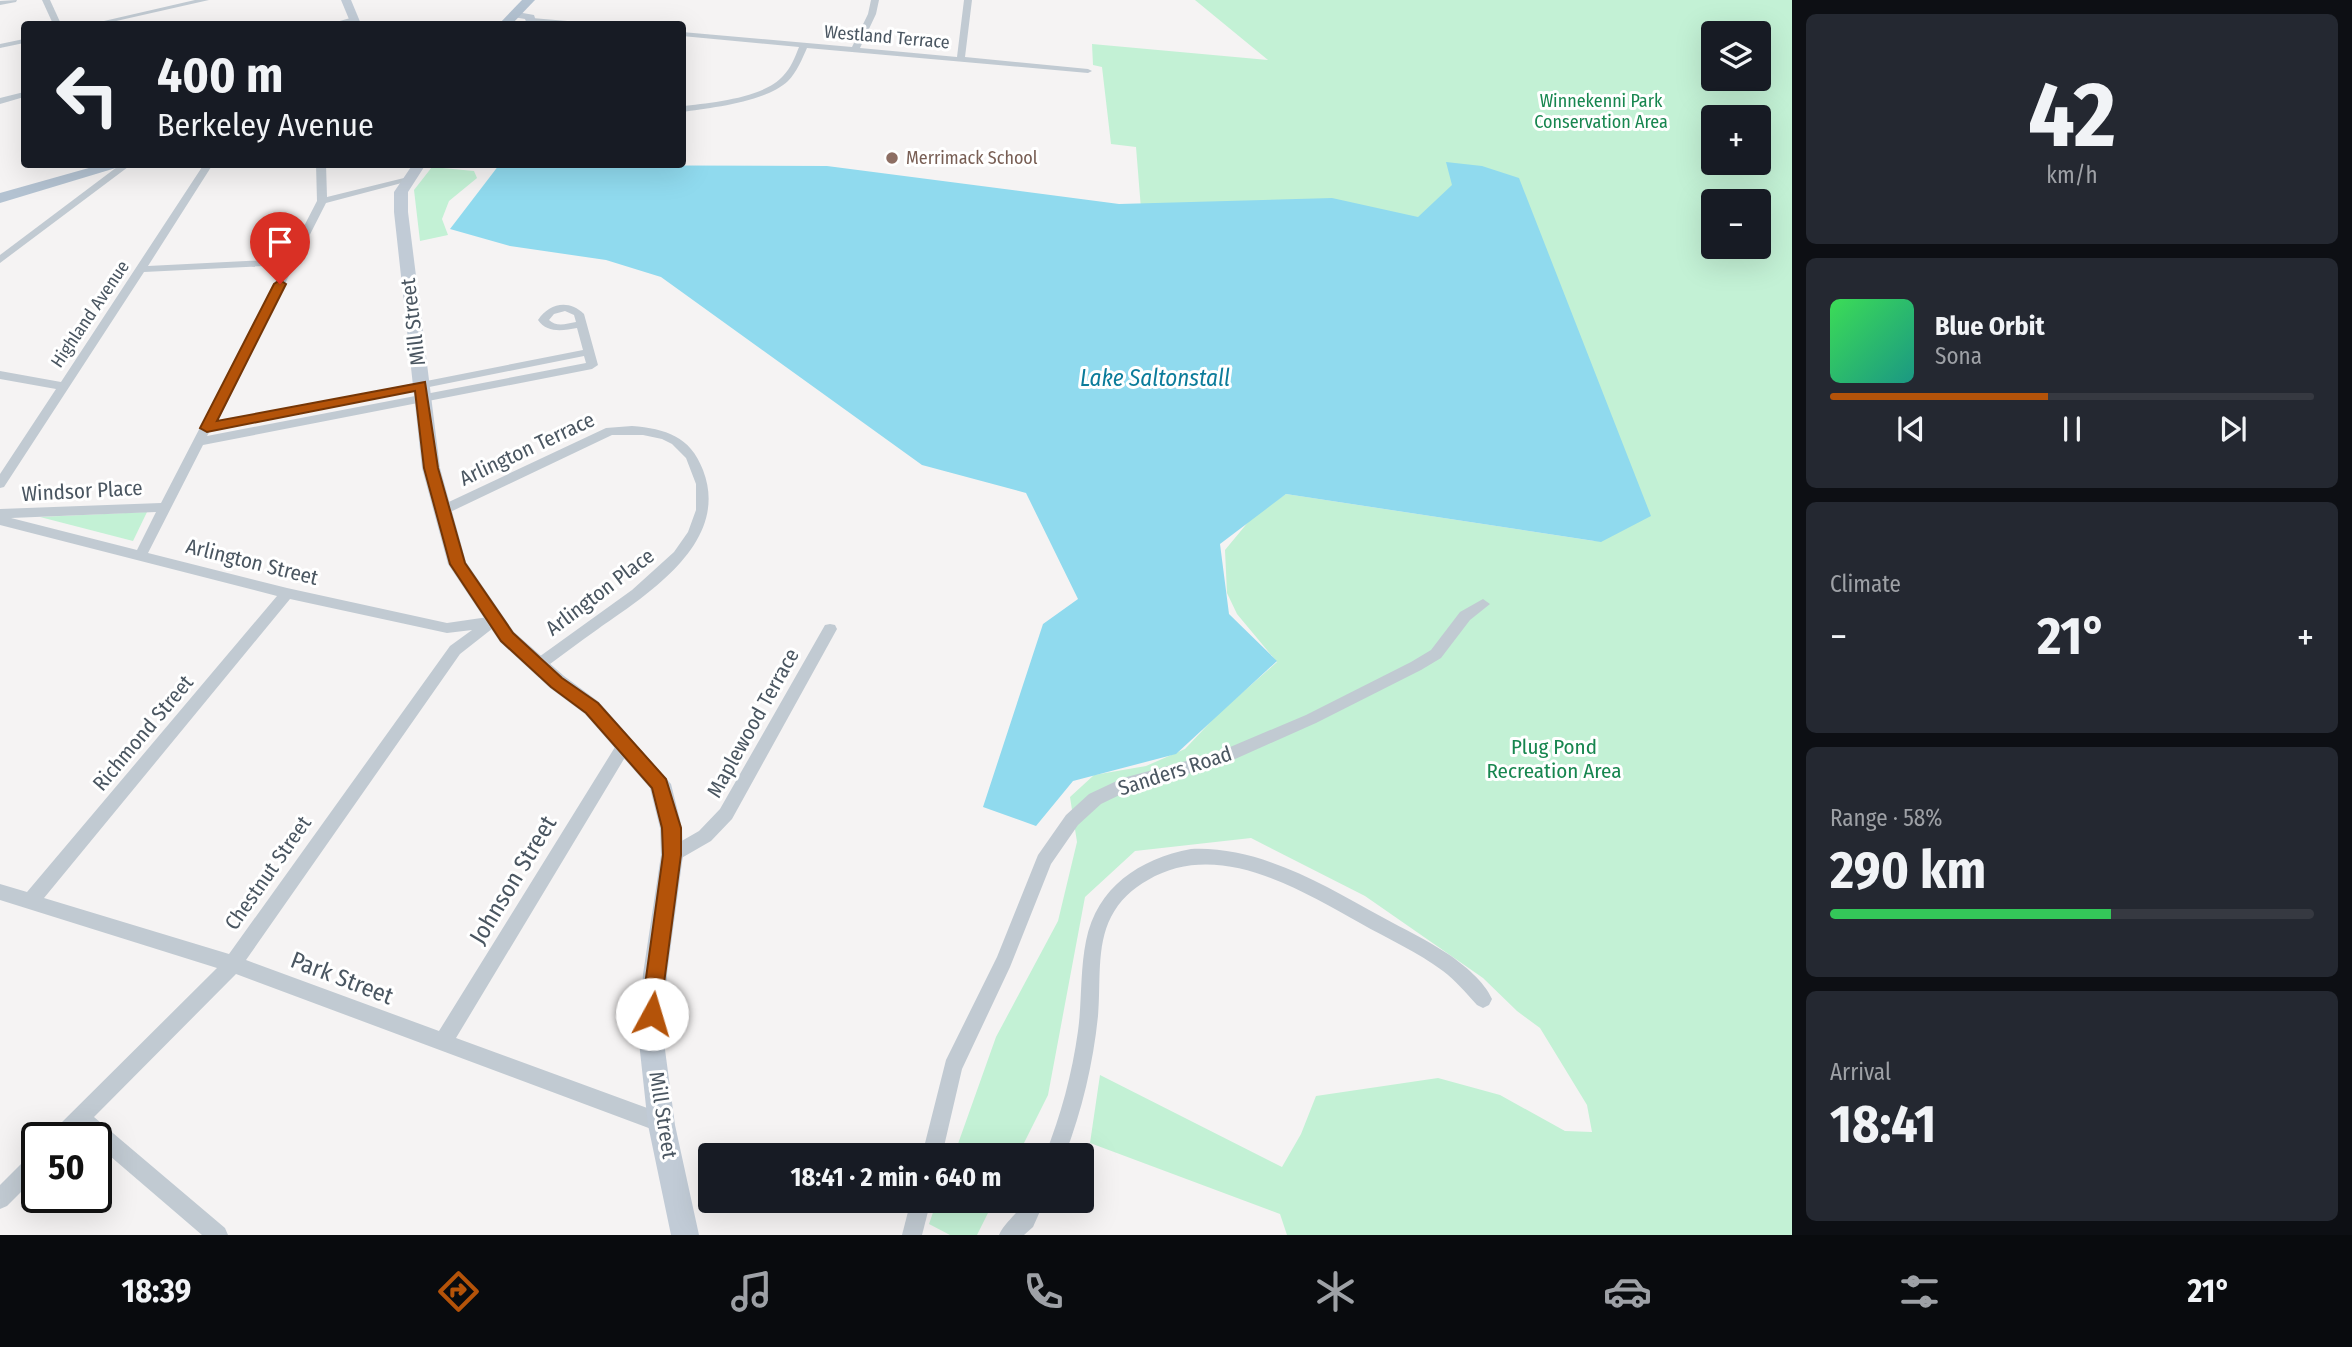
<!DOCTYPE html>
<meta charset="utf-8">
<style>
body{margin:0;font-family:"Fira Sans Condensed",sans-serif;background:#242831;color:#f1f3f6;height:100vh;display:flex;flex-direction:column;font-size:26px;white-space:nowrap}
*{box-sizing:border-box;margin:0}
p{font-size:23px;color:#9ea1a6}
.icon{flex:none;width:38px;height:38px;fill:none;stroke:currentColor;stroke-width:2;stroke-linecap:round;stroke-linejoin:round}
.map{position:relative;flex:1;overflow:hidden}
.drawer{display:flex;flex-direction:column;gap:14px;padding:14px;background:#0d0f14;width:560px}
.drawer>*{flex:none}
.banner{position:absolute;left:21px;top:21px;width:665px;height:147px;border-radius:7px;box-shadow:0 7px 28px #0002;background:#171b24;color:#f1f3f6;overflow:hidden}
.fabs{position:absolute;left:1701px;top:21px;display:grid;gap:14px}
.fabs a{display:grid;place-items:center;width:70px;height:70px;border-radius:7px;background:#171b24;box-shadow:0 7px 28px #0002;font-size:35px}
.speed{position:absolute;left:21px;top:1122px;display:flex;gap:14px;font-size:35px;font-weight:700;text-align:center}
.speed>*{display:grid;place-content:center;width:91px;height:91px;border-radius:50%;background:#171b24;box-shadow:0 7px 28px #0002;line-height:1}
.speed .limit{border:4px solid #111;border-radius:10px;background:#fff;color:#111}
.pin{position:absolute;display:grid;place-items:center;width:60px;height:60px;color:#fff;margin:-72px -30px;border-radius:50% 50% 50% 0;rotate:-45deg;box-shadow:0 0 7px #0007}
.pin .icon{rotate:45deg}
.me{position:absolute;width:77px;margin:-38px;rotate:6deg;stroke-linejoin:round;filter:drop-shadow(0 0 5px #0008)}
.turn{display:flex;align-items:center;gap:24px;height:147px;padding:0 21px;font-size:32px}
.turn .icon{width:91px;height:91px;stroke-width:2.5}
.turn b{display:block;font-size:49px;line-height:60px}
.big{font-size:52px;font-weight:700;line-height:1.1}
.drawer .tile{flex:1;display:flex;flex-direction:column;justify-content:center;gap:10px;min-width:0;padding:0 24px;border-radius:10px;background:#242831}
.drawer .dial{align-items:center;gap:0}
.dial b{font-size:91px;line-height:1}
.song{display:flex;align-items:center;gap:21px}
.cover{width:84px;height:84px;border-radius:10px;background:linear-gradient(135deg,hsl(130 70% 55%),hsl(170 70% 35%))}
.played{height:7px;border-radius:4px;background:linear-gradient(90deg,#b45309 45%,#363941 45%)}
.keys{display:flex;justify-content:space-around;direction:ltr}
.heat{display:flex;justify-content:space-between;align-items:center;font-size:38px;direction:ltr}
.charge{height:10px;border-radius:5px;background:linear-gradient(90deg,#34c759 58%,#363941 0)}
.trip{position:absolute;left:698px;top:1143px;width:396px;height:70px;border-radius:7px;background:#171b24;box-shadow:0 7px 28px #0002;font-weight:700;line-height:70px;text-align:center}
.tabs{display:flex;height:112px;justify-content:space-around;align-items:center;background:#090b0e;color:#9ea1a6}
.tabs .icon{width:49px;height:49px}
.tabs .current{color:#b45309}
.tabs b{font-size:32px;color:#f1f3f6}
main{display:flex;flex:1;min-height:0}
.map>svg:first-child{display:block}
.green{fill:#c3f1d5;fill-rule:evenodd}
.water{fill:#90daee}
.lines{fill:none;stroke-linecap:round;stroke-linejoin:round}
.street{fill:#c1cad2;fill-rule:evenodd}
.secondary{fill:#c1cbd6;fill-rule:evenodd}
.primary{fill:#b3c2d1;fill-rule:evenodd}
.route{fill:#b45309;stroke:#753606;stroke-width:2}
.education-dot{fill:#8d6e63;stroke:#fff;stroke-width:2.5}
.labels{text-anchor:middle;stroke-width:6;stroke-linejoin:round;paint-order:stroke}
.far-street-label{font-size:18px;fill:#4a5661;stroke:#fff}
.far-park-label{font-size:18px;fill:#17864f;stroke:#fff}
.far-education-label{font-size:18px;fill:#785e54;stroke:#fff;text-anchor:start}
.street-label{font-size:21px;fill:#4a5661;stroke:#fff}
.park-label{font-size:21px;fill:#17864f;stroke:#fff}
.water-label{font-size:23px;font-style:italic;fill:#0c7c9b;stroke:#fff}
.near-street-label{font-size:24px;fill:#4a5661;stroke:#fff}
</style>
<main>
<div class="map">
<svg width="1792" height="1235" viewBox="0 0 1792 1235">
<rect width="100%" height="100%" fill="#f5f3f3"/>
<g class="green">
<path d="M 1195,0 L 1792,0 L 1792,1235 L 1287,1235 L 1280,1214 L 1090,1143 L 1100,1075 L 1282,1167 L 1301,1134 L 1316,1096 L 1438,1078 L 1500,1095 L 1565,1131 L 1592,1132 L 1587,1105 L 1540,1028 L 1517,1011 L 1483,978 L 1365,896 L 1251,838 L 1135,851 L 1085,897 L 1048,1095 L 1018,1155 L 954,1155 L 996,1037 L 1058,921 L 1077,842 L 1070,797 L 1094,775 L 1146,766 L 1185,749 L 1219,713 L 1277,662 L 1237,614 L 1227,593 L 1225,550 L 1254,515 L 1286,494 L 1594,541 L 1612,535 L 1459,189 L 1422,223 L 1141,209 L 1136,147 L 1111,144 L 1102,67 L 1093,65 L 1092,44 L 1268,60 ZM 1713,33 L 1759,33 L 1759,79 L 1713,79 ZM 1713,117 L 1759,117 L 1759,163 L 1713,163 ZM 1713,201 L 1759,201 L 1759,247 L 1713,247 Z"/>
<polygon points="432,167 474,171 477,178 449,201 442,219 448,235 420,241 414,190"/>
<polygon points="147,512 133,541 40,517"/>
<polygon points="937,1201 937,1200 994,1201 977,1235 950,1235 929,1224"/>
</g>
<polygon class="water" points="1446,162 1482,166 1519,178 1651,516 1601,542 1286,494 1220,544 1229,614 1277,661 1176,754 1073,781 1036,826 983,807 1043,624 1078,599 1026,493 922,465 661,277 606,260 510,246 450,229 499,165 827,166 1119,204 1332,198 1418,217 1452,185"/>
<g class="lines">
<g class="street">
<polygon points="17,0 16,2 0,5 0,1"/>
<polygon points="42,0 50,0 61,24 53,24"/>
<polygon points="195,0 209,0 103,24 91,24"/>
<path d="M 871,0 L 879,0 L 876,14 L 860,48 L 957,57 L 964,0 L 972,0 L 965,57 L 1088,69 L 1092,71 L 1088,73 L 807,48 C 802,59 797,72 788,81 C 766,102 711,108 682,112 L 682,106 C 710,103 764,98 783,76 C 791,68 795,57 799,47 L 682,36 L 682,32 L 852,47 L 868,14 Z"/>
<polygon points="354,17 358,19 357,21 341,24 329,24"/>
<polygon points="532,18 579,22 583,24 529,22 529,18"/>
<polygon points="24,39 24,43 0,48 0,44"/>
<polygon points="24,92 24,97 0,104 0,98"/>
<polygon points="121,164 132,164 0,263 0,255"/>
<path d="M 204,164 L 213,164 L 148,266 L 287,259 L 317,201 L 316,164 L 326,164 L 327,197 L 408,177 L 413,180 L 326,203 L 214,423 L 583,350 L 577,328 C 562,331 547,333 538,320 C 549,303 569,299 584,314 L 598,365 L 592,369 L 203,445 L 148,553 L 287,588 L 447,623 L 495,616 L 500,617 L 502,621 L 460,654 L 246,960 L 439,1031 L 620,739 L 625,738 L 630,739 L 633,744 L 630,749 L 456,1038 L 669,1116 L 672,1123 L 669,1130 L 662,1133 L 236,974 L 94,1117 L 225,1228 L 228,1235 L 202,1235 L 96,1144 L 96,1138 L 88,1138 L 81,1131 L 74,1138 L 50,1138 L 53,1131 L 217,968 L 0,900 L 0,884 L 27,892 L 277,596 L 0,525 L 0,509 L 161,503 L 284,265 L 144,272 L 4,487 L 0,488 L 0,474 L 56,389 L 0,379 L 0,371 L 61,382 ZM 565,311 L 574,315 L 576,322 C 566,324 556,327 549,320 L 554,314 ZM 584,356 L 586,363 L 207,436 L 210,431 ZM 156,512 L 137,550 L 11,518 ZM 290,599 L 447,633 L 472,630 L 450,646 L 229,954 L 44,898 Z"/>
<path d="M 632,426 C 666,429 690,436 703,470 C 731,542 648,594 598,629 C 579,642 561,656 542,670 L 532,670 L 530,666 L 532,662 L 632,590 L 674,552 L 688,532 L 696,510 L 696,484 L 686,458 L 672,444 L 662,439 L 643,435 L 612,435 L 446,514 L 436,514 L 435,511 L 436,508 L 606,428 Z"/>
<polygon points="1483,599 1490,604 1470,620 1441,658 1421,670 1316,723 1224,764 1132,789 1101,804 1078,825 1051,864 1010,967 962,1069 942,1155 922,1155 946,1060 997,957 1038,855 1066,815 1089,794 1123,778 1216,753 1306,715 1411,662 1431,650 1460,612"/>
<polygon points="830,624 835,625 837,629 732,819 711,841 678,860 672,862 666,860 664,855 666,850 699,831 720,809 825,625"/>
<path d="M 1191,849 C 1260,846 1324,885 1382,917 C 1404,929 1427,940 1448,954 C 1464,965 1484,981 1492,999 L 1489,1005 L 1483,1008 L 1477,1005 C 1466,993 1456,981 1443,971 C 1418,952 1388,939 1360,923 C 1299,889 1218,839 1148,880 C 1133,888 1119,901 1111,917 C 1096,946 1101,984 1098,1016 C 1093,1064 1082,1110 1065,1155 L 1045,1155 C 1061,1115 1072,1074 1078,1031 C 1082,1002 1080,971 1086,941 C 1097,887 1139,859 1191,849 Z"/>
<polygon points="37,1152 37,1176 7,1206 0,1209 0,1185 30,1155"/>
<polygon points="911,1200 931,1200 922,1235 902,1235"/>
<path d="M 1024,1200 L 1045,1200 L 1033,1227 L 1024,1235 L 999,1235 C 1005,1221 1017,1216 1024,1200 Z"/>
</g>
<g class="secondary">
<polygon points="341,0 351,0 361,24 351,24"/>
<polygon points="517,12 534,15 537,24 527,24 525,19 513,17 513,13"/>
<polygon points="413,164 426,164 408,192 408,212 440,468 466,562 514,632 564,676 599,702 671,784 682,828 683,855 667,974 664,1042 675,1125 699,1235 671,1235 648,1125 639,1042 643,974 661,855 660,828 650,788 585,714 550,688 500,642 448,564 422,468 394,212 394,192"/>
</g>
<g class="primary">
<polygon points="522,0 535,0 512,24 499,24"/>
<polygon points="103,164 129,164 0,203 0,193"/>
</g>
</g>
<polygon class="route" points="280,280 286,284 217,421 425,382 438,468 465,563 513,633 562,678 598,703 666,779 681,828 681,855 659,1021 652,1024 644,1021 641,1014 663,855 662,828 652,788 586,713 551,687 501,641 450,564 424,468 415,391 207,432 200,428 274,284"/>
<circle class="education-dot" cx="892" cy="158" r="7"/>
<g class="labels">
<g class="far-street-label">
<text transform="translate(887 37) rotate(5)" y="6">Westland Terrace</text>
<text transform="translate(90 314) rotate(-56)" y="6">Highland Avenue</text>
</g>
<g class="far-park-label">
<text x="1601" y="107">Winnekenni Park<tspan x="1601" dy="21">Conservation Area</tspan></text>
</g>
<g class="far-education-label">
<text x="906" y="164">Merrimack School</text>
</g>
<g class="street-label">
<text transform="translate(413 322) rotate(-97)" y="7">Mill Street</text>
<text transform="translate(527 449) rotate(-25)" y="7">Arlington Terrace</text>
<text transform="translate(82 491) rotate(-3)" y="7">Windsor Place</text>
<text transform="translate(252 562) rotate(14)" y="7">Arlington Street</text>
<text transform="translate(600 592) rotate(-37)" y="7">Arlington Place</text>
<text transform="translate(753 723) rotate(-61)" y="7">Maplewood Terrace</text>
<text transform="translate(143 733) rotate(-50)" y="7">Richmond Street</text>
<text transform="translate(1175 771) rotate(-18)" y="7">Sanders Road</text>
<text transform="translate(268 873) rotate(-55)" y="7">Chestnut Street</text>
<text transform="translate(663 1115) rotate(81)" y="7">Mill Street</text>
</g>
<g class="park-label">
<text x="1554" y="754">Plug Pond<tspan x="1554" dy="24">Recreation Area</tspan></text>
</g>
<g class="water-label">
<text x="1155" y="386">Lake Saltonstall</text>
</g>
<g class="near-street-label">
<text transform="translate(513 880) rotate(-59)" y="8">Johnson Street</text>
<text transform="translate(342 978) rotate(21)" y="8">Park Street</text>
</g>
</g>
</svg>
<div class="fabs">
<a><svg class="icon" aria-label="layers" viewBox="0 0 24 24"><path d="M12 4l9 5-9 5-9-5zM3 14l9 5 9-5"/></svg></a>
<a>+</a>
<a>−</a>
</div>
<div class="speed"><div class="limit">50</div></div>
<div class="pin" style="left:280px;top:284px;background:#d93025"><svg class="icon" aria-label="arrive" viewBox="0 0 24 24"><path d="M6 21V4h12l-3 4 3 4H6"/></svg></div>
<svg class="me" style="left:652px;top:1014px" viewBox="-20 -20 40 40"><circle r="19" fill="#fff"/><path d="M0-13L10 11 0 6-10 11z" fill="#b45309"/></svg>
<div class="trip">18:41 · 2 min · 640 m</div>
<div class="banner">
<div class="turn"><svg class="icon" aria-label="left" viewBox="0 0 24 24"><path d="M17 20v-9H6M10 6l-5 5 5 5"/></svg><div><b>400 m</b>Berkeley Avenue</div></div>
</div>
</div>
<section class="drawer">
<div class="tile dial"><b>42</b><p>km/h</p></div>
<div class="tile">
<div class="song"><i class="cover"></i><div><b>Blue Orbit</b><p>Sona</p></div></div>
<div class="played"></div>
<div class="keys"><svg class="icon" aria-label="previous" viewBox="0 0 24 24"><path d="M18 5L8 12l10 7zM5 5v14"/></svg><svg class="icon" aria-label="pause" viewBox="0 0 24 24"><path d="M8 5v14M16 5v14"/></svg><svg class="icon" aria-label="next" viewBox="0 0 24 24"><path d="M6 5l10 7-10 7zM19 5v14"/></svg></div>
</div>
<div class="tile"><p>Climate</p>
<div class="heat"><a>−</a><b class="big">21°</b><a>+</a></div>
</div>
<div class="tile"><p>Range · 58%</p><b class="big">290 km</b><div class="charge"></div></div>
<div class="tile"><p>Arrival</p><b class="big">18:41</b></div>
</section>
</main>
<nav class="tabs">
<b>18:39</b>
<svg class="icon current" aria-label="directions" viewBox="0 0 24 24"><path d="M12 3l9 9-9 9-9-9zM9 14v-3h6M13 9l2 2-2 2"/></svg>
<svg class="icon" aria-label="music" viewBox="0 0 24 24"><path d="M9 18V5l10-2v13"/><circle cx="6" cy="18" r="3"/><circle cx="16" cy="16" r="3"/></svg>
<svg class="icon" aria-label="phone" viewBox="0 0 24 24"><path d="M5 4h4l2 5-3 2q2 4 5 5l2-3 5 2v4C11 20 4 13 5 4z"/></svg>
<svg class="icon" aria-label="climate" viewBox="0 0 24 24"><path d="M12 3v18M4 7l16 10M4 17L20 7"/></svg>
<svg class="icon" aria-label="car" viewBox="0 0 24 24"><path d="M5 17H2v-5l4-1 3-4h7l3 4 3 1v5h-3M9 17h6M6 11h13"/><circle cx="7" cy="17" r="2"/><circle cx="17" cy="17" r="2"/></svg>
<svg class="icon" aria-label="filters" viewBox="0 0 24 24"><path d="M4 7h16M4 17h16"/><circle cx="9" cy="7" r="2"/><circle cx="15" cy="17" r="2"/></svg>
<b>21°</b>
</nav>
